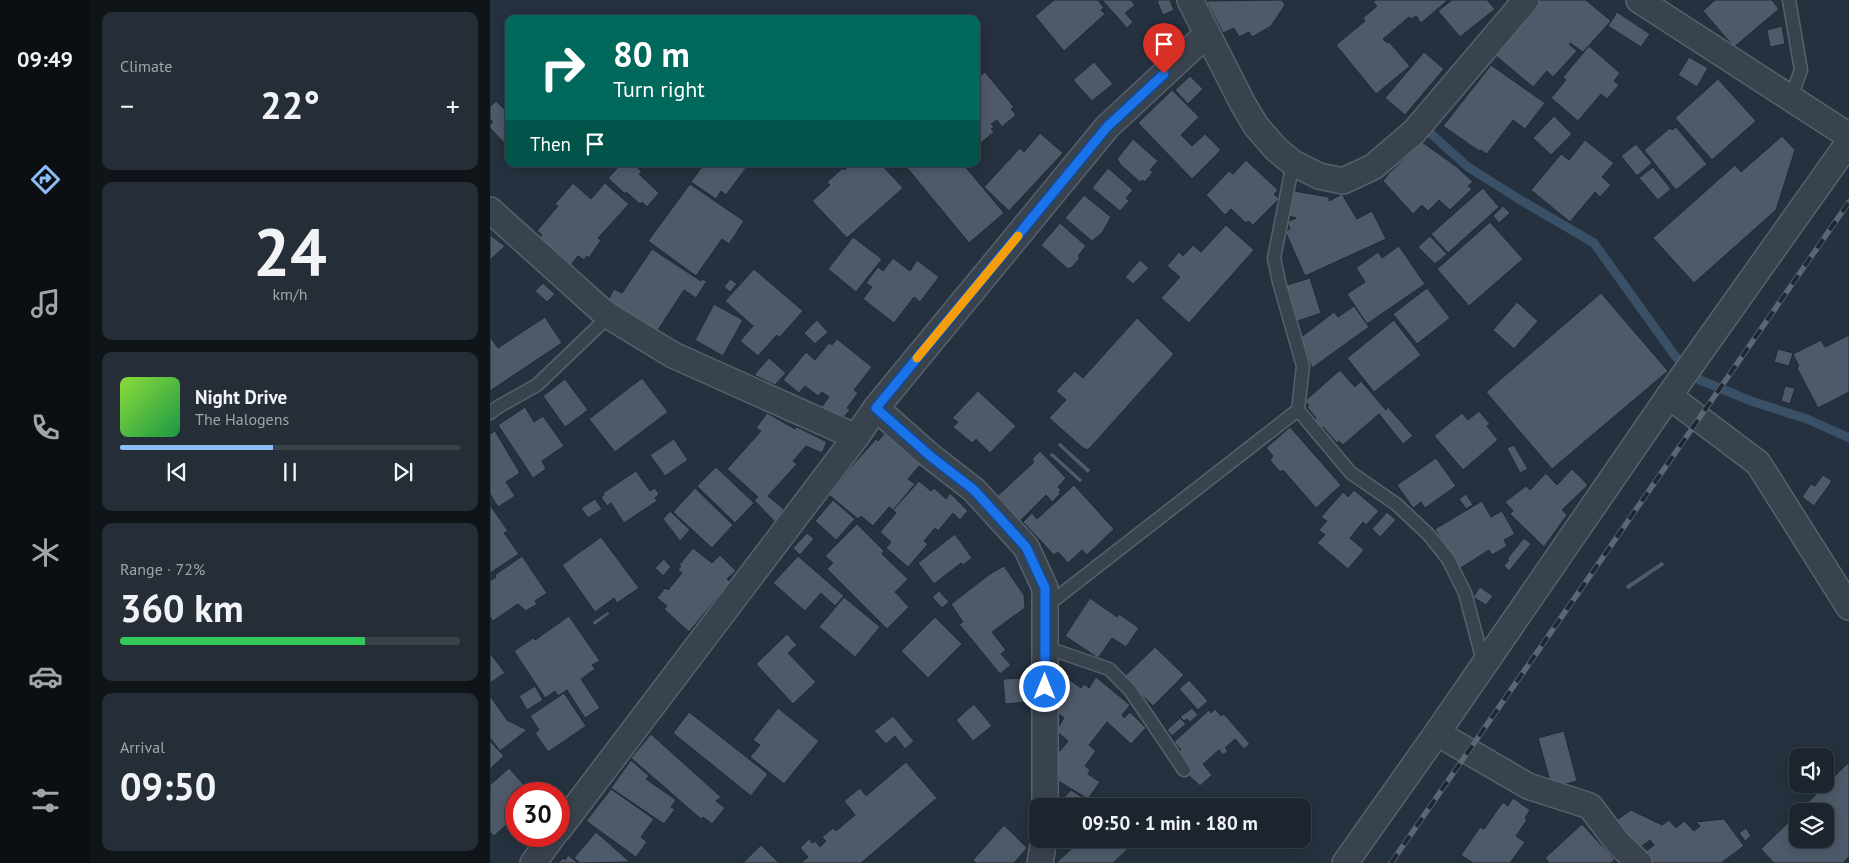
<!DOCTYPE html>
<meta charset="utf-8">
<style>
body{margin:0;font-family:"PT Sans",sans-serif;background:#252d36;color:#f1f3f6;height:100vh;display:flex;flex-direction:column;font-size:19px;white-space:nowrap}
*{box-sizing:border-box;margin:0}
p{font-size:16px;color:#a0a5aa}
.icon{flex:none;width:28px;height:28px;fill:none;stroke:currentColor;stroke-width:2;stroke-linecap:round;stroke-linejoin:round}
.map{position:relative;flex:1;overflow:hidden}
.drawer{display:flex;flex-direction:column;gap:12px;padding:12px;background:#0f1419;width:400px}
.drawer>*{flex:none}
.banner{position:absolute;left:15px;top:15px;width:475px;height:152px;border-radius:10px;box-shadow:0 2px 12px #0003,0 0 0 1px #3a424a;background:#00695c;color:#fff;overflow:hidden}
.fabs{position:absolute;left:1299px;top:748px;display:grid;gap:10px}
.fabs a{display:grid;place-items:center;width:45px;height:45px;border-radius:10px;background:#1c252e;box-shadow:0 2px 12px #0003,0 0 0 1px #3a424a;font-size:25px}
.speed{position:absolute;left:15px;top:782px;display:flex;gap:10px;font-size:25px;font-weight:700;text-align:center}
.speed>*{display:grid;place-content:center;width:65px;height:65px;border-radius:50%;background:#1c252e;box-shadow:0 2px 12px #0003,0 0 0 1px #3a424a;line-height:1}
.speed .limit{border:8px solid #d22;background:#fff;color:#111}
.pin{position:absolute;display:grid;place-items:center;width:42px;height:42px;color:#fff;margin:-51px -21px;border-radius:50% 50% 50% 0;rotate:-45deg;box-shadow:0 0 5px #0007}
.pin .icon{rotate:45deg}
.me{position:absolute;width:55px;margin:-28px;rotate:0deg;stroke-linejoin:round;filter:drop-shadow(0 0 4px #0008)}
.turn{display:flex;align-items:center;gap:18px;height:105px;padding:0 25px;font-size:22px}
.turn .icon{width:65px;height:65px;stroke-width:2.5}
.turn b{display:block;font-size:35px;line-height:42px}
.then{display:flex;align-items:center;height:48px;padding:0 25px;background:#0003;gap:10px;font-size:19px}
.big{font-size:38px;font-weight:700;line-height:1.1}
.drawer .card{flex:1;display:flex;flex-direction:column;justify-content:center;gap:8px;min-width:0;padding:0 18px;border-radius:10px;background:#252d36}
.drawer .dial{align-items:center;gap:0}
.dial b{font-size:65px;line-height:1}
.song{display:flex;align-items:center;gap:15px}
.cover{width:60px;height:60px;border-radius:8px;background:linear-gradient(135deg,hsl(90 70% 55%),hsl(140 70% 35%))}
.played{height:5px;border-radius:2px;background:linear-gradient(90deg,#8cbdf6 45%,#3a424a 45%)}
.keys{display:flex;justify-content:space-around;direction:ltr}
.heat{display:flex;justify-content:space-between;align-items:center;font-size:28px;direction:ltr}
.charge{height:8px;border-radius:4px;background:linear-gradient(90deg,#34c759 72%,#3a424a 0)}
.trip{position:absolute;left:539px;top:798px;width:282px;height:50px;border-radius:10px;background:#1c252e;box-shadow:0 2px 12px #0003,0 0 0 1px #3a424a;font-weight:700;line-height:50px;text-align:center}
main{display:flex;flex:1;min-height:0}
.menu{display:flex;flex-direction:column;width:90px;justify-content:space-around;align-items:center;background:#0b0f12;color:#a0a5aa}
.menu .icon{width:35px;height:35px}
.menu .on{color:#8cbdf6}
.menu b{font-size:22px;color:#f1f3f6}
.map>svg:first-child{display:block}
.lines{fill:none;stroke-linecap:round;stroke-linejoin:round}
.stream{stroke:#3a5066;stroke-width:9}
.building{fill:#4e5a69;stroke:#202a35}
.service-casing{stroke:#57616c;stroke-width:15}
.minor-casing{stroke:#57616c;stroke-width:28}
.service{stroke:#39434e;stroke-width:12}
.minor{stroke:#39434e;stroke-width:25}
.rail-casing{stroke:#5b6775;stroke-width:5.5}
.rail{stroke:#1e2833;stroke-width:4;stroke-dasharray:11;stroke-linecap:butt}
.route-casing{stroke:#114b97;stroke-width:12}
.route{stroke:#1a73e8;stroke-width:9}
.slow{stroke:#f59e0b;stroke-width:9}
</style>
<main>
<nav class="menu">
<b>09:49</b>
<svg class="icon on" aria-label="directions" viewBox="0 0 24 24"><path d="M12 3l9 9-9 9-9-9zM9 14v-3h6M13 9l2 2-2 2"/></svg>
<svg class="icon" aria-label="music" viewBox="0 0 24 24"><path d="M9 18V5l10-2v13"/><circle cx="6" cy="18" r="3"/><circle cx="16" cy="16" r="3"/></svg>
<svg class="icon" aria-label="phone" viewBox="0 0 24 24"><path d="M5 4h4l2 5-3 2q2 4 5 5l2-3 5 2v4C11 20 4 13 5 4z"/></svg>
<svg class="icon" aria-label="climate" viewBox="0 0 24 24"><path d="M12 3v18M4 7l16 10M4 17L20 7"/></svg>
<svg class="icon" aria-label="car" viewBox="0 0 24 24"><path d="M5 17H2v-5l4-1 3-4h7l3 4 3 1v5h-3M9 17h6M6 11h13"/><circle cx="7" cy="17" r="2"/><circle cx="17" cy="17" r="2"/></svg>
<svg class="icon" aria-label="filters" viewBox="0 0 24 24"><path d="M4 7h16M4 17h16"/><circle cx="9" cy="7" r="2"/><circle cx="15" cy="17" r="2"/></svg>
</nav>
<section class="drawer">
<div class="card"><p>Climate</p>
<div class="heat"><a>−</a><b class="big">22°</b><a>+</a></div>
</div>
<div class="card dial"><b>24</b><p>km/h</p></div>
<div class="card">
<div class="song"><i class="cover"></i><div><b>Night Drive</b><p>The Halogens</p></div></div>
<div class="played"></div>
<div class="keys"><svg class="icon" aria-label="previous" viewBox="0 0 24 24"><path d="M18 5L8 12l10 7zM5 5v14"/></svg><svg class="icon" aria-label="pause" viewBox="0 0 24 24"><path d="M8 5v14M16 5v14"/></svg><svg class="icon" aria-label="next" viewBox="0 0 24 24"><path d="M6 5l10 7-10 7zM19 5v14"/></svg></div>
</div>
<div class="card"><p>Range · 72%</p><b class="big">360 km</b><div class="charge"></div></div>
<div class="card"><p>Arrival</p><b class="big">09:50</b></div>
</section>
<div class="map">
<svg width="1359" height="863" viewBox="0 0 1359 863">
<rect width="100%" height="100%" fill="#25313e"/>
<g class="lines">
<polyline class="stream" points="938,131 978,167 1032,201 1104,243 1185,356 1210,380 1261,401 1317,419 1359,438"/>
</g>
<g class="building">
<polygon points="564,0 608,0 614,8 611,10 615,14 574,51 545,16"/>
<polygon points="612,0 641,0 645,5 635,13 643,22 637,28"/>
<polygon points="669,0 680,0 684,10 673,15 667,1"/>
<polygon points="792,0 795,5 781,26 762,37 759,32 749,37 744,28 733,33 716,1"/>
<polygon points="886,0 958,0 931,23 926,16 922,19 919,17 893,39 897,43 899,42 920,66 886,94 846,45 875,21 873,18 887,6 883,2"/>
<polygon points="962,0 997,0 1005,9 970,37 948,11"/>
<polygon points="1048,0 1096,0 1121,21 1093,52 1080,43 1079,44 1087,51 1063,77 1057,71 1043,87 1006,56 1031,26 1029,24"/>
<polygon points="1225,0 1282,0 1289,9 1244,47 1213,11"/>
<polygon points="1127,12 1160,34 1151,47 1118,26"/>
<polygon points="1292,26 1295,44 1280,47 1277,30"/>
<polygon points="1099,46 1130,73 1124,81 1129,85 1117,99 1111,94 1088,121 1061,98 1076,80 1073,77"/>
<polygon points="934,52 954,69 915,115 895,98"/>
<polygon points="1199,57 1218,68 1207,87 1188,75"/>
<polygon points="604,62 623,84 602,101 583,80"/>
<polygon points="1001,65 1055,103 1035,129 1023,120 997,154 991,150 989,151 953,126"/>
<polygon points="495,72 524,107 521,109 526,115 512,127 507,120 501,124 504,127 501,129 504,132 486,147 486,79"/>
<polygon points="700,76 713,89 698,104 685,90"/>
<polygon points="1228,79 1266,121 1222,160 1185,118"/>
<polygon points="682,90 709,117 691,135 702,146 715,134 731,150 702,179 648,123"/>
<polygon points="6,101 19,114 19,148 0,128 0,125 3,122 0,119 0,107"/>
<polygon points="1064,116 1082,134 1061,155 1043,138"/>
<polygon points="1186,127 1217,164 1186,190 1154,150 1180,128 1182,130"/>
<polygon points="550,133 573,153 519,211 494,187 530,148 534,152"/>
<polygon points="1292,136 1305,150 1286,210 1204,283 1163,238 1245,165 1251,172"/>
<polygon points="643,139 668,161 660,170 663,172 655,182 652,180 650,182 631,165 627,159"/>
<polygon points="1095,140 1124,163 1112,177 1121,185 1110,197 1105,192 1080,222 1041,190 1071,154 1079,160"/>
<polygon points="932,142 967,167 983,182 978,186 982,189 960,210 949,200 938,211 932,205 923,214 893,181 899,173"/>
<polygon points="1146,144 1162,163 1147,176 1131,156"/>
<polygon points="756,160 788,190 784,194 789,199 763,225 758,221 756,223 741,209 735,215 716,195 739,171 743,174"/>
<polygon points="131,164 143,164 152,172 149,174 169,193 157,207 152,202 150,204 136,192 135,194 118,178"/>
<polygon points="214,164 220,165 259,164 236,195 231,191 226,199 201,182"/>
<polygon points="361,164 391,164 413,188 357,238 322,201 340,185 337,182 353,168 354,170"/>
<polygon points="414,164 473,164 514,213 479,243"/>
<polygon points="1163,167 1181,189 1168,200 1149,178"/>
<polygon points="618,168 643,190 636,198 639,201 630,211 602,188"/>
<polygon points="83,183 101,199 115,183 139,204 108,238 111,240 99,258 97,256 94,260 88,256 80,266 49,239 52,235 47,231 68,206 65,204"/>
<polygon points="200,184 254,221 239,244 232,239 206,276 158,241"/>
<polygon points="993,188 1009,207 958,253 941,234"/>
<polygon points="804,191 839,197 839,201 852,194 867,219 882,211 896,239 815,276 795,231 800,229 797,222 806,218 799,216"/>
<polygon points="594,195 621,217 612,233 602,241 575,218"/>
<polygon points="1013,206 1020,213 1009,223 1003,216"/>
<polygon points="1000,222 1033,259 979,306 947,269"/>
<polygon points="570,223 596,246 588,256 590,258 582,267 578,269 551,245"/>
<polygon points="736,225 764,250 699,323 671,298 690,277 677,266 689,252 693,256 703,245 711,252"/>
<polygon points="0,235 15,246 0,260"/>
<polygon points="940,236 957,254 945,264 928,247"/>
<polygon points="363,237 392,259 366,292 338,269"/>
<polygon points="909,246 935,284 877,324 857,294 875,282 866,268 888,252 892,258"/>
<polygon points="162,249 211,281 212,279 217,281 206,298 194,290 166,333 117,302 124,289 132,293"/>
<polygon points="403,258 420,271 427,260 449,277 430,302 424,297 404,323 373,299 382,287 376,283 388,267 393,271"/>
<polygon points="650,260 659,268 643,284 635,277"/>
<polygon points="264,269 313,311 289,338 287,335 268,356 250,341 263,326 235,301"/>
<polygon points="820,278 831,313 805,322 794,286"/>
<polygon points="240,279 247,284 240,292 234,287"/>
<polygon points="53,283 65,294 57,302 45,291"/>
<polygon points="937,288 960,318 927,344 903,314"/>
<polygon points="1111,293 1178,371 1062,469 996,392"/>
<polygon points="1027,302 1048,321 1024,349 1003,330"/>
<polygon points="224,304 253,320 233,356 205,340"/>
<polygon points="864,306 879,327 822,368 810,338 844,312 848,317"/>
<polygon points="55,317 72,343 0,391 0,338 1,338 8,348"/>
<polygon points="647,318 684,354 598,450 593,448 559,418 576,400 566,391 585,371 593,378"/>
<polygon points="327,320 338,332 325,344 314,333"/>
<polygon points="904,320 931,355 884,392 857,358"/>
<polygon points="1359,335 1359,392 1328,408 1307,368 1309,366 1303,354 1331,340 1335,347"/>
<polygon points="347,339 382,367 364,390 368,393 357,408 360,410 353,418 331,408 339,397 332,392 328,396 315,386 309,393 293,380 316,352 325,360 339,343 342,345"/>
<polygon points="1288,349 1303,353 1299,366 1284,362"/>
<polygon points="279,358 296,373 285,385 264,375"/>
<polygon points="850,370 865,387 871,381 896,410 898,407 923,436 913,444 889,414 853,445 849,441 847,443 833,427 829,430 822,421 826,418 817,407 819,405 815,401"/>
<polygon points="152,378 178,412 125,452 99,419"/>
<polygon points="75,379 98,410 75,427 53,396"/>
<polygon points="1295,386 1305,388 1300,404 1291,401"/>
<polygon points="488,391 526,426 500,453 486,439 482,443 463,427 468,422 462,418"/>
<polygon points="35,407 44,422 53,416 74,446 52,461 56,469 43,478 8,425"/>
<polygon points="989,411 1000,424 997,426 1008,440 973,470 944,436 972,413 978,420"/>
<polygon points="277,413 305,429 307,427 337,442 332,453 316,446 303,461 307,464 278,496 294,509 285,522 264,500 268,497 237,469 271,431 266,428"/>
<polygon points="800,427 851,485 826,508 793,470 790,472 780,460 783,456 776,448"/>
<polygon points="5,431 30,473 16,482 25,496 8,507 0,494 0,434"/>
<polygon points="395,433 431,464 418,479 425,484 403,510 399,507 383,526 371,516 368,519 339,495 359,469 386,439 388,441"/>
<polygon points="184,439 198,460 175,476 160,455"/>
<polygon points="570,442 601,470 598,474 567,445"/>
<polygon points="1024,445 1038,469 1030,473 1017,448"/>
<polygon points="550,451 576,478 568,487 571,490 569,492 570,494 562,502 556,495 527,524 503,500 544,462 542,459"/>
<polygon points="562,452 593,480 590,483 559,455"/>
<polygon points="946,458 966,486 935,508 931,502 923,508 907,485"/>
<polygon points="226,467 264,503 245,523 207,486"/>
<polygon points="1082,469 1098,485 1072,510 1077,515 1054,547 1020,514 1023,511 1015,502 1036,486 1040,490 1056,473 1067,485"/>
<polygon points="146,471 160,491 165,488 169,494 165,498 167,501 134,523 121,503 117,506 111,497 114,495 113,493"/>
<polygon points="1333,475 1342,481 1324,506 1312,497 1321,484 1325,486"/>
<polygon points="429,481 441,491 444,488 456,499 460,493 478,511 470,520 463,513 448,531 445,528 434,541 438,544 418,567 396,548 401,542 390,532 406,513 403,510"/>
<polygon points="584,485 624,529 597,555 592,550 578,563 568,552 564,555 533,522 542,513 547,519"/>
<polygon points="205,488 243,525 222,548 183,512"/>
<polygon points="864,490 889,511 876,525 873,522 860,538 874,550 858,569 827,543 835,535 829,530 837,521 831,517 853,492 858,497"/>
<polygon points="976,494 983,505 976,509 969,499"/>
<polygon points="105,499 112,509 98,518 91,508"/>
<polygon points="343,500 365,519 346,540 325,521"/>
<polygon points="992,501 1001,517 1012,511 1025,534 1014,540 1017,546 1002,555 999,550 969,569 945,529"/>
<polygon points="0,505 18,531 14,533 29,554 0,573"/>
<polygon points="180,511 200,530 190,541 173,519"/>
<polygon points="897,512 906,520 890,537 882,529"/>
<polygon points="367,524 394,551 392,554 418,579 405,592 419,607 397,629 337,569 343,563 335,556"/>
<polygon points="317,533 324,539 310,555 303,548"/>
<polygon points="465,534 482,558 473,565 471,563 444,584 428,563"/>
<polygon points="111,537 149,588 127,603 124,598 105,612 72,565"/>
<polygon points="1034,538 1041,544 1019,571 1014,566 1019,560 1017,559"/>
<polygon points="203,548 222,563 230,555 246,571 237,579 240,582 199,632 174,609 177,606 167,598 175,588 178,590 192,573 188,570 191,566 189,565"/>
<polygon points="32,556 57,593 45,601 47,604 36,611 28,604 3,621 0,617 0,581 6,577 5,575"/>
<polygon points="308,556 354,596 345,606 331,593 315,611 283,583"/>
<polygon points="174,559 181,567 173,576 165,568"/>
<polygon points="1172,561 1175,565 1138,590 1135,586"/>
<polygon points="514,566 534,595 535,608 502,632 516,650 511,654 521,665 510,674 469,624 473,622 461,604 500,574"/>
<polygon points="990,587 1003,596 996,605 983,597"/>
<polygon points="449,591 459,602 452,608 442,597"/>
<polygon points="354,597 390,627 365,657 329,627"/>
<polygon points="600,598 627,617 629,614 649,628 636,647 622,638 608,658 575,636"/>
<polygon points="118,611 120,614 104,626 102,622"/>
<polygon points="79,616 110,661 102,665 105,669 91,679 110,708 95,718 77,690 68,696 65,691 55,698 24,651 43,638 45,640"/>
<polygon points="445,617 472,644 438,678 411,651"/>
<polygon points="297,634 307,645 298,653 326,682 303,704 266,664"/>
<polygon points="665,647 694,675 663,706 634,677"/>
<polygon points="0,653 15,673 0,683"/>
<polygon points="606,677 640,705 632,715 634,718 640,712 656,728 641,744 617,722 599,745 606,751 595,766 600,770 598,774 610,782 598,799 565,779 565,747 570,751 578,741 566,731 574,718 563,710 563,696 577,678 591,688 594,684 599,688"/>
<polygon points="536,678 538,702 515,704 513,679"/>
<polygon points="699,680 718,701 708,710 689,689"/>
<polygon points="45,686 53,700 37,710 29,696"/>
<polygon points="74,693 96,726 58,752 45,733 49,730 40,716"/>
<polygon points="0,696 17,720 37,730 10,751 0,738"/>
<polygon points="484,704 502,726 483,741 466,720"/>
<polygon points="288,708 329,741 294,784 260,757 270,745 263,740"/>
<polygon points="702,708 708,715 700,722 697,719 694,721 690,717"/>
<polygon points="725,709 731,716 734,714 760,744 754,749 745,739 735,748 738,751 733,755 729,750 713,764 722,775 710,786 692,769 698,764 688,753 691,750 684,742 719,710 721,713"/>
<polygon points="199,712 278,774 261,796 183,733"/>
<polygon points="403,716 424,741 415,749 405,736 396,744 384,731"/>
<polygon points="690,718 696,724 682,736 677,730"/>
<polygon points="1074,731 1087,781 1062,788 1048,738"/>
<polygon points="161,734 231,797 226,801 235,808 222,824 213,817 211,819 141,758"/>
<polygon points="0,741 14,756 0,769"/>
<polygon points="141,760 159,776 156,779 186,800 181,807 185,809 174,824 121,788"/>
<polygon points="416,762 447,798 371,863 311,863 318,857 310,848 319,839 322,843 325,841 330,847 336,841 332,837 343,828 346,831 365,815 354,801 370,788 376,796"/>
<polygon points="1359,762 1359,857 1353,863 1284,863 1271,849 1308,813 1308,839 1335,839 1335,811 1309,811"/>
<polygon points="19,768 42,794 26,794 26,816 4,836 0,832 0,785"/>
<polygon points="121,789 164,819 151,837 157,842 146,857 96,821"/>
<polygon points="581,790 597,800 604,806 566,806"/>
<polygon points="1023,798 1040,810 1035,818 1037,820 1026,836 1035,842 1020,863 983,863 971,855 990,827 994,829 1013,802 1018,806"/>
<polygon points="1141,810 1172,825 1179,820 1186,828 1194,821 1204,831 1210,826 1206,822 1234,819 1254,846 1231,863 1161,863 1154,853 1164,845 1160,840 1146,851 1124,822"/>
<polygon points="1092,824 1125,860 1121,863 1059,863 1055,858"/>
<polygon points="514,825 537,848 524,863 486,863 483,860"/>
<polygon points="1256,828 1261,836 1255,841 1249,833"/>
<polygon points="106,832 140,862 90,863 84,858"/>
<polygon points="592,839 638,839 643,844 623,863 566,863"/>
<polygon points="271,845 289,863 253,863"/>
<polygon points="78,855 88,863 68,863 73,858 75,860"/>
</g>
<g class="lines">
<g class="service-casing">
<g id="service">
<polyline points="1299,0 1311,70 1301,98"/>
<polyline points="803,163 784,258 789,282 813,366 808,410"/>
<polyline points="0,413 8,407 47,385 119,316"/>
<polyline points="555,607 808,410 861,473 906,504 939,535 958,559 975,593 994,665"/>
<polyline points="555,647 619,669 640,690 694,770"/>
</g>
</g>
<g class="minor-casing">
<g id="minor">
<polyline points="700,0 753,104 766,126 786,149 803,163 829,176 853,181 883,167 924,132 1036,0"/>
<polyline points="1149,0 1359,136"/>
<polyline points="0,210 111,310 119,316 183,355 366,437"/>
<polyline points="1179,396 1268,463 1359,607"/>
<polyline points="386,408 439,455 484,490 536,547 555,588 555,806"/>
<polyline points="947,733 1038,786 1100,806 1128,843 1149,863"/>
<polyline points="69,829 366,437 386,408 617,127 717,34"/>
<polyline points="43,863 63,836"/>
<polyline points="550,863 554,839"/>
<polyline points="855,863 947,733 1179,396 1359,142"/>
</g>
</g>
<use href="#service" class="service"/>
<use href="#minor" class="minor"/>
<g class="rail-casing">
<polyline id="rail" points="901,863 1359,202"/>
</g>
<use href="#rail" class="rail"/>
</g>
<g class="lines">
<g class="route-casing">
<polyline id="route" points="555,687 555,588 536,547 484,490 439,455 386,408 617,127 674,74"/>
</g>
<use href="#route" class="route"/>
<polyline class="slow" points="427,358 528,236"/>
</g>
</svg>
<div class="fabs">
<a><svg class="icon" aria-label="sound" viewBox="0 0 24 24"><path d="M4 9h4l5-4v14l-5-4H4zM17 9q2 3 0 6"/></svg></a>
<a><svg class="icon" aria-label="layers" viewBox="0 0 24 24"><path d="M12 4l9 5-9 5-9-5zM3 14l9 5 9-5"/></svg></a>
</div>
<div class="speed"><div class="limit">30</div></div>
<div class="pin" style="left:674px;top:74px;background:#d93025"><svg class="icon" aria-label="arrive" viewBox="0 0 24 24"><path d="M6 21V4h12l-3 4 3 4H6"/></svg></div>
<svg class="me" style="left:555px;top:687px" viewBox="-20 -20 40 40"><circle r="17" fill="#1a73e8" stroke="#fff" stroke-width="3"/><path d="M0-11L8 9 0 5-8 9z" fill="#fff"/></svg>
<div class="trip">09:50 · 1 min · 180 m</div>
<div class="banner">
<div class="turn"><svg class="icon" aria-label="right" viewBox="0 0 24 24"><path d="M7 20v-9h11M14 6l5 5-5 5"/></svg><div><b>80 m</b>Turn right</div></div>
<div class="then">Then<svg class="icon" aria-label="arrive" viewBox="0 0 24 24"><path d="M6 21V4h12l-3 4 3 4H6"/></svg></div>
</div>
</div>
</main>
